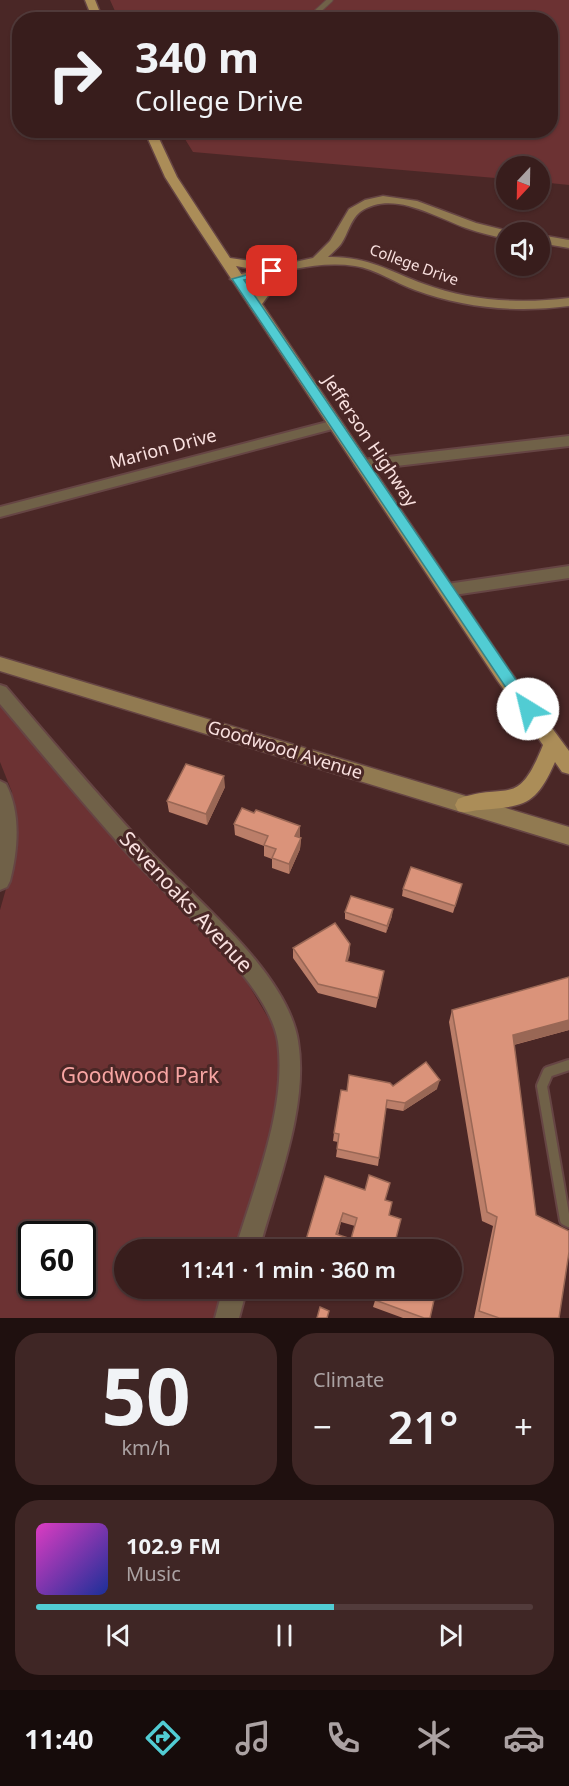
<!DOCTYPE html>
<meta charset="utf-8">
<style>
body{margin:0;font-family:"Noto Sans",sans-serif;background:#3f2625;color:#f1f3f6;height:100vh;display:flex;flex-direction:column;font-size:22px;white-space:nowrap}
*{box-sizing:border-box;margin:0}
p{font-size:20px;color:#aba2a3}
.icon{flex:none;width:33px;height:33px;fill:none;stroke:currentColor;stroke-width:2;stroke-linecap:round;stroke-linejoin:round}
.map{position:relative;height:1318px;overflow:hidden}
.details{display:flex;flex-direction:column;gap:15px;padding:15px;background:#1f100f;flex:1}
.details>*{flex:none}
.hud{position:absolute;left:12px;top:12px;width:546px;height:126px;border-radius:24px;box-shadow:0 2px 4px #0004,0 0 0 2px #523b3b;background:#381d1c;color:#f1f3f6;overflow:hidden}
.needle{width:39px;rotate:202deg}
.tools{position:absolute;left:496px;top:156px;display:grid;gap:12px}
.tools a{display:grid;place-items:center;width:54px;height:54px;border-radius:50%;background:#381d1c;box-shadow:0 2px 4px #0004,0 0 0 2px #523b3b;font-size:30px}
.speed{position:absolute;left:18px;top:1221px;display:flex;gap:12px;font-size:30px;font-weight:700;text-align:center}
.speed>*{display:grid;place-content:center;width:78px;height:78px;border-radius:50%;background:#381d1c;box-shadow:0 2px 4px #0004,0 0 0 2px #523b3b;line-height:1}
.speed .limit{border:3px solid #111;border-radius:9px;background:#fff;color:#111}
.pin{position:absolute;display:grid;place-items:center;width:51px;height:51px;color:#fff;margin:-26px;border-radius:12px;box-shadow:0 3px 9px #0006}
.me{position:absolute;width:66px;margin:-33px;rotate:324deg;stroke-linejoin:round;filter:drop-shadow(0 0 4px #0008)}
.turn{display:flex;align-items:center;gap:21px;height:126px;padding:0 24px;font-size:27px}
.turn .icon{width:78px;height:78px;stroke-width:2.5}
.turn b{display:block;font-size:42px;line-height:51px}
.big{font-size:45px;font-weight:600;line-height:1.1}
.details .tile{flex:1;display:flex;flex-direction:column;justify-content:center;gap:9px;min-width:0;padding:0 21px;border-radius:24px;background:#3f2625}
.details .dial{align-items:center;gap:0}
.dial b{font-size:78px;line-height:1}
.song{display:flex;align-items:center;gap:18px}
.cover{width:72px;height:72px;border-radius:9px;background:linear-gradient(135deg,hsl(310 70% 55%),hsl(230 70% 35%))}
.played{height:6px;border-radius:3px;background:linear-gradient(90deg,#51ccd3 60%,#523b3b 60%)}
.keys{display:flex;justify-content:space-around;direction:ltr}
.heat{display:flex;justify-content:space-between;align-items:center;font-size:33px;direction:ltr}
.details .tiles{flex:1;display:grid;gap:15px;grid-template-columns:1fr 1fr}
.tile:last-child{grid-column:span 2}
.trip{position:absolute;left:114px;top:1239px;width:348px;height:60px;border-radius:30px;background:#381d1c;box-shadow:0 2px 4px #0004,0 0 0 2px #523b3b;font-weight:600;line-height:60px;text-align:center}
.tabs{display:flex;height:96px;justify-content:space-around;align-items:center;background:#160c0b;color:#aba2a3}
.tabs .icon{width:42px;height:42px}
.tabs .on{color:#51ccd3}
.tabs b{font-size:27px;color:#f1f3f6}
.map>svg:first-child{display:block}
.green{fill:#6c3233;fill-rule:evenodd}
.lines{fill:none;stroke-linecap:round;stroke-linejoin:round}
.lane-far1-casing{stroke:#664544;stroke-width:7}
.lane-casing{stroke:#664544;stroke-width:14}
.street-casing{stroke:#664544;stroke-width:4}
.secondary-casing{stroke:#664544;stroke-width:3}
.primary-casing{stroke:#664544;stroke-width:3}
.lane-far1{stroke:#706148;stroke-width:5}
.lane{stroke:#706148;stroke-width:10}
.street{fill:#706148;fill-rule:evenodd}
.secondary{fill:#917a51;fill-rule:evenodd}
.primary{fill:#ab8d58;fill-rule:evenodd}
.wall{fill:#bb7e69;fill-rule:evenodd}
.shaded-wall{fill:#996755}
.building{fill:#da937a;stroke:#996755;stroke-width:1.5;fill-rule:evenodd}
.route{fill:#51ccd3;stroke:#358589;stroke-width:1.5}
.labels{text-anchor:middle;stroke-width:6;stroke-linejoin:round;paint-order:stroke}
.far-street-label{font-size:15px;fill:#f9e0df;stroke:#4a2726}
.street-label{font-size:18px;fill:#f9e0df;stroke:#4a2726}
.near-street-label{font-size:21px;fill:#f9e0df;stroke:#4a2726}
.near-park-label{font-size:21px;fill:#f8a5a3;stroke:#4a2726}
</style>
<div class="map">
<svg width="569" height="1318" viewBox="0 0 569 1318">
<rect width="100%" height="100%" fill="#4a2726"/>
<g class="green">
<polygon points="110,0 569,0 569,185 540,182 540,166 507,166 507,179 193,152 180,131 550,130 550,20 119,20"/>
<path d="M 0,701 L 239,969 L 275,1029 L 283,1060 L 275,1117 L 237,1249 L 124,1250 L 124,1288 L 226,1289 L 218,1318 L 0,1318 L 0,910 L 13,864 L 12,792 L 0,762 ZM 32,1234 L 82,1234 L 82,1286 L 32,1286 Z"/>
</g>
<g class="lines">
<g class="lane-far1-casing">
<g id="lane-far1">
<polyline points="308,20 330,0"/>
<polyline points="153,140 172,130"/>
</g>
</g>
<g class="lane-casing">
<polyline id="lane" points="569,1065 548,1072 542,1086 565,1220 569,1222"/>
</g>
<g class="street-casing">
<g id="street">
<polygon points="335,420 340,421 342,424 340,427 0,517 0,507"/>
<polygon points="569,436 569,446 362,470 355,465 362,460"/>
<polygon points="569,566 569,578 447,596 441,594 439,590 441,586 447,584"/>
<path d="M 0,685 L 6,687 C 51,740 96,793 143,844 C 191,896 287,971 298,1041 C 309,1107 276,1187 259,1250 L 235,1250 C 254,1187 287,1108 278,1042 C 269,982 171,901 130,856 C 85,806 43,755 0,704 Z"/>
<path d="M 0,781 L 6,784 C 21,813 18,850 10,881 L 7,887 L 0,890 Z"/>
<polygon points="223,1288 247,1288 239,1318 215,1318"/>
</g>
</g>
<g class="secondary-casing">
<g id="secondary">
<path d="M 383,196 L 417,201 L 476,223 L 512,232 L 507,232 L 507,239 C 493,236 480,233 466,228 C 435,217 392,189 360,212 C 350,220 348,234 341,244 C 337,249 332,253 328,257 C 367,256 389,271 424,284 C 470,301 520,304 569,298 L 569,306 C 517,313 464,308 415,290 C 395,283 376,269 355,266 C 315,260 275,274 237,283 L 230,279 L 232,276 L 313,258 L 330,241 L 349,209 L 365,200 Z"/>
<polygon points="540,235 569,240 569,248 540,243"/>
<polygon points="0,657 569,827 569,845 0,671"/>
</g>
</g>
<g class="primary-casing">
<g id="primary">
<polygon points="85,0 95,0 103,20 93,20"/>
<path d="M 144,130 L 155,130 L 177,177 L 230,258 L 258,262 L 282,260 L 295,263 L 297,266 L 294,274 L 276,285 L 262,304 L 509,670 L 569,751 L 569,774 L 562,772 L 555,762 C 536,805 526,806 481,810 C 472,810 467,814 458,811 L 455,805 L 458,799 C 509,781 517,810 543,745 L 497,680 L 191,218 L 165,177 ZM 236,266 L 258,270 L 283,268 L 266,279 L 255,295 Z"/>
</g>
</g>
<use href="#lane-far1" class="lane-far1"/>
<use href="#lane" class="lane"/>
<use href="#street" class="street"/>
<use href="#secondary" class="secondary"/>
<use href="#primary" class="primary"/>
</g>
<g class="wall">
<polygon points="225,787 207,825 169,812 167,801"/>
<polygon points="234,824 300,836 299,838 301,838 300,849 289,874 272,868 272,859 264,856 264,846 235,835"/>
<polygon points="462,884 453,913 402,896 403,889"/>
<polygon points="345,912 392,916 386,933 345,919"/>
<polygon points="350,944 347,962 384,971 376,1008 318,993 293,958 293,948"/>
<polygon points="569,977 569,1030 514,1045 536,1215 559,1318 474,1318 493,1226 482,1221 449,1022 452,1010"/>
<polygon points="393,1086 437,1089 403,1111 386,1108 378,1166 336,1157 338,1142 333,1141 334,1133 347,1091"/>
<path d="M 325,1176 L 385,1200 L 389,1215 L 393,1250 L 303,1250 ZM 341,1222 L 355,1226 L 351,1239 L 338,1235 Z"/>
<polygon points="370,1288 429,1288 430,1318 403,1318 373,1307 378,1291"/>
</g>
<g class="shaded-wall">
<polygon points="224,776 225,787 207,825 206,814"/>
<polygon points="300,826 300,836 295,847 295,836"/>
<polygon points="301,838 300,849 289,874 289,864"/>
<polygon points="393,909 392,916 386,933 387,926"/>
<polygon points="350,944 350,954 345,971 346,961"/>
<polygon points="569,1020 569,1030 509,1046 513,1035"/>
<polygon points="440,1080 437,1089 403,1111 405,1103"/>
<polygon points="343,1213 341,1222 335,1242 336,1234"/>
</g>
<g class="building">
<polygon points="186,764 224,776 206,814 167,801"/>
<polygon points="242,808 254,813 256,810 300,826 295,836 301,838 289,864 272,858 276,849 264,845 268,836 234,824"/>
<polygon points="411,867 462,884 455,906 403,889"/>
<polygon points="351,896 393,909 387,926 345,912"/>
<polygon points="335,923 350,944 346,961 384,971 378,998 318,984 293,948"/>
<polygon points="569,977 569,1020 513,1035 536,1215 569,1231 569,1252 559,1318 499,1318 479,1311 497,1217 487,1212 452,1010"/>
<polygon points="426,1062 440,1080 405,1103 387,1100 379,1158 337,1149 339,1134 334,1133 341,1090 347,1091 349,1075 390,1083 393,1086"/>
<path d="M 369,1175 L 390,1183 L 385,1200 L 392,1202 L 389,1215 L 401,1219 L 393,1250 L 303,1250 L 325,1176 L 365,1190 ZM 343,1213 L 357,1218 L 351,1239 L 336,1234 Z"/>
<polygon points="379,1288 429,1288 436,1291 430,1318 424,1318 375,1300"/>
<polygon points="320,1307 329,1311 327,1318 317,1318"/>
</g>
<polygon class="route" points="272,268 275,269 275,273 244,280 533,705 536,709 533,713 523,713 232,279"/>
<g class="labels">
<g class="far-street-label">
<text transform="translate(414 265) rotate(20)" y="5">College Drive</text>
</g>
<g class="street-label">
<text transform="translate(370 441) rotate(56)" y="6">Jefferson Highway</text>
<text transform="translate(163 449) rotate(-15)" y="6">Marion Drive</text>
<text transform="translate(285 750) rotate(17)" y="6">Goodwood Avenue</text>
</g>
<g class="near-street-label">
<text transform="translate(186 902) rotate(47)" y="7">Sevenoaks Avenue</text>
</g>
<g class="near-park-label">
<text x="140" y="1083">Goodwood Park</text>
</g>
</g>
</svg>
<div class="tools">
<a><svg class="needle" viewBox="-14 -14 28 28"><path d="M0-13l5 13h-10z" fill="#e53935"/><path d="M0 13l5-13h-10z" fill="#aba2a3"/></svg></a>
<a><svg class="icon" aria-label="sound" viewBox="0 0 24 24"><path d="M4 9h4l5-4v14l-5-4H4zM17 9q2 3 0 6"/></svg></a>
</div>
<div class="speed"><div class="limit">60</div></div>
<div class="pin" style="left:272px;top:271px;background:#d93025"><svg class="icon" aria-label="arrive" viewBox="0 0 24 24"><path d="M6 21V4h12l-3 4 3 4H6"/></svg></div>
<svg class="me" style="left:528px;top:709px" viewBox="-20 -20 40 40"><circle r="19" fill="#fff"/><path d="M0-13L10 11 0 6-10 11z" fill="#51ccd3"/></svg>
<div class="trip">11:41 · 1 min · 360 m</div>
<div class="hud">
<div class="turn"><svg class="icon" aria-label="right" viewBox="0 0 24 24"><path d="M7 20v-9h11M14 6l5 5-5 5"/></svg><div><b>340 m</b>College Drive</div></div>
</div>
</div>
<section class="details">
<div class="tiles">
<div class="tile dial"><b>50</b><p>km/h</p></div>
<div class="tile"><p>Climate</p>
<div class="heat"><a>−</a><b class="big">21°</b><a>+</a></div>
</div>
<div class="tile">
<div class="song"><i class="cover"></i><div><b>102.9 FM</b><p>Music</p></div></div>
<div class="played"></div>
<div class="keys"><svg class="icon" aria-label="previous" viewBox="0 0 24 24"><path d="M18 5L8 12l10 7zM5 5v14"/></svg><svg class="icon" aria-label="pause" viewBox="0 0 24 24"><path d="M8 5v14M16 5v14"/></svg><svg class="icon" aria-label="next" viewBox="0 0 24 24"><path d="M6 5l10 7-10 7zM19 5v14"/></svg></div>
</div>
</div>
</section>
<nav class="tabs">
<b>11:40</b>
<svg class="icon on" aria-label="directions" viewBox="0 0 24 24"><path d="M12 3l9 9-9 9-9-9zM9 14v-3h6M13 9l2 2-2 2"/></svg>
<svg class="icon" aria-label="music" viewBox="0 0 24 24"><path d="M9 18V5l10-2v13"/><circle cx="6" cy="18" r="3"/><circle cx="16" cy="16" r="3"/></svg>
<svg class="icon" aria-label="phone" viewBox="0 0 24 24"><path d="M5 4h4l2 5-3 2q2 4 5 5l2-3 5 2v4C11 20 4 13 5 4z"/></svg>
<svg class="icon" aria-label="climate" viewBox="0 0 24 24"><path d="M12 3v18M4 7l16 10M4 17L20 7"/></svg>
<svg class="icon" aria-label="car" viewBox="0 0 24 24"><path d="M5 17H2v-5l4-1 3-4h7l3 4 3 1v5h-3M9 17h6M6 11h13"/><circle cx="7" cy="17" r="2"/><circle cx="17" cy="17" r="2"/></svg>
</nav>
